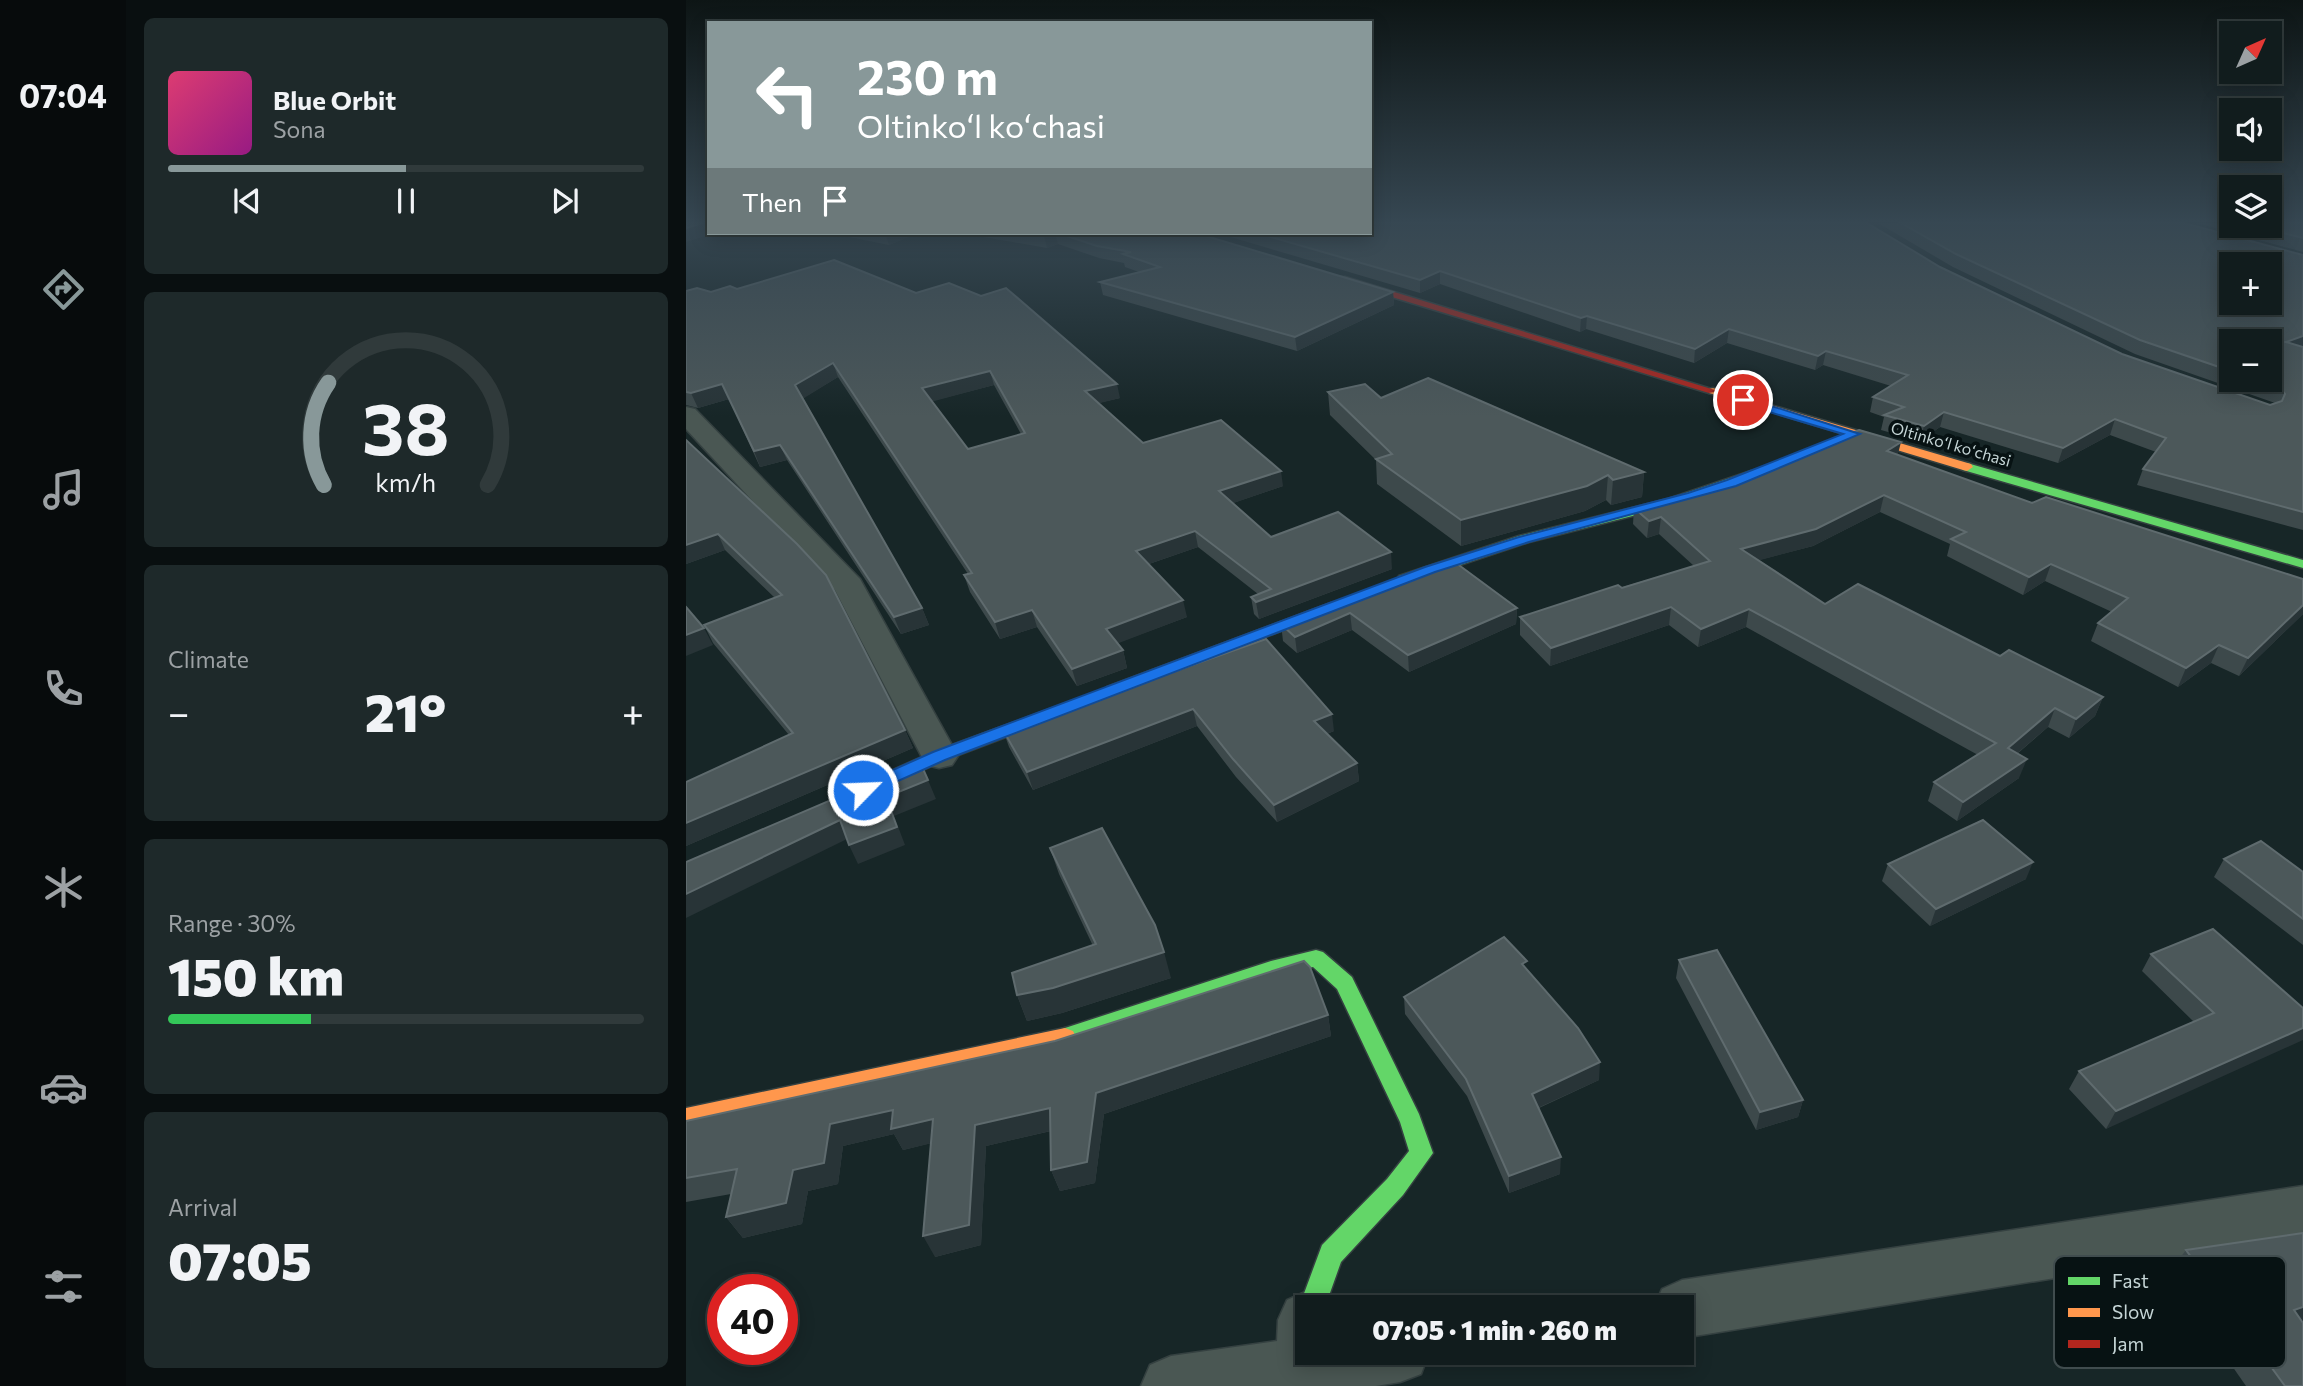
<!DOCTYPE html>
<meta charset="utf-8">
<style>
body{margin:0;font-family:Commissioner,sans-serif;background:#1e292a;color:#f1f3f6;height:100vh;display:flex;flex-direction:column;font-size:26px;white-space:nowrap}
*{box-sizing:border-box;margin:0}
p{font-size:23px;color:#9ca1a4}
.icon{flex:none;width:38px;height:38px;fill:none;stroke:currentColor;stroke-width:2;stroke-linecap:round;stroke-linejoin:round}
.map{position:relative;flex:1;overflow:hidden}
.sheet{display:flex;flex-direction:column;gap:18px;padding:18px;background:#090f10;width:560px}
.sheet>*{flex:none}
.hud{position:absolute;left:21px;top:21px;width:665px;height:214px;border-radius:0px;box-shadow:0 4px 18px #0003,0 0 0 2px #303a3b;background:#889899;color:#fff;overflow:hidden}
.needle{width:46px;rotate:45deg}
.fabs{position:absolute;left:1533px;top:21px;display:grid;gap:14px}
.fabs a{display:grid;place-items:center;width:63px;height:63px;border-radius:0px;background:#111c1d;box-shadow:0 4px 18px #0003,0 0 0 2px #303a3b;font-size:35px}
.speed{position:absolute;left:21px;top:1274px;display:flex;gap:14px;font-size:35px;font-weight:700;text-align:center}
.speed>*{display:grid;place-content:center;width:91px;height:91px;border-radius:50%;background:#111c1d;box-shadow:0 4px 18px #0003,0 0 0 2px #303a3b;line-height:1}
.speed .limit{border:10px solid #d22;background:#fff;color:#111}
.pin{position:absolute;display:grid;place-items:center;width:60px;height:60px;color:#fff;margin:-30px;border:4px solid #fff;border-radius:50%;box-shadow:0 2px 7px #0007}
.me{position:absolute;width:77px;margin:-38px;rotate:66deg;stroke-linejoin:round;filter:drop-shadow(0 0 5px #0008)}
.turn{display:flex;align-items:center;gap:24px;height:147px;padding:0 35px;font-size:32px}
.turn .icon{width:91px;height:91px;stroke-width:2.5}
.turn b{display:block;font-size:49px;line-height:60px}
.then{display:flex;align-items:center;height:66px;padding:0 35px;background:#0003;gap:14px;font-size:26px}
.big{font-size:52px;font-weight:800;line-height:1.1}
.sheet .card{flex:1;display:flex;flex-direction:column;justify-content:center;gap:10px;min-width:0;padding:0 24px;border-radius:10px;background:#1e292a}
.sheet .dial{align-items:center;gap:0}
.dial svg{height:182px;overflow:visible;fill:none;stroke:#303a3b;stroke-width:7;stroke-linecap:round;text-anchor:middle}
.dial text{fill:#f1f3f6;stroke:none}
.song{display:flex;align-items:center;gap:21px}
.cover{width:84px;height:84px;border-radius:10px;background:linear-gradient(135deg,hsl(340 70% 55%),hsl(310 70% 35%))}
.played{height:7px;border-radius:4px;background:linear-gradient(90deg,#889899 50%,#303a3b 50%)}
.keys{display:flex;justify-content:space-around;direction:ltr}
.heat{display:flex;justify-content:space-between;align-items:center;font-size:38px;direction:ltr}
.charge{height:10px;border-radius:5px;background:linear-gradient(90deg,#34c759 30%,#303a3b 0)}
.trip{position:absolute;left:609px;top:1295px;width:399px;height:70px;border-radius:0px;background:#111c1d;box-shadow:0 4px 18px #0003,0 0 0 2px #303a3b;font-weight:800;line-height:70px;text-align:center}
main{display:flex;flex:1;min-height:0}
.tabs{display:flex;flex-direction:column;width:126px;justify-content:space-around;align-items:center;background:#070b0c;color:#9ca1a4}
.tabs .icon{width:49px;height:49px}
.tabs .current{color:#889899}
.tabs b{font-size:32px;color:#f1f3f6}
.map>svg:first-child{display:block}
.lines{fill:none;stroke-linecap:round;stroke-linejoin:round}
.street-casing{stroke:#354141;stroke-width:3}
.fast-casing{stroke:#354141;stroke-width:3}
.slow-casing{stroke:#354141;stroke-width:3}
.jam-casing{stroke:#354141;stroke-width:3}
.street{fill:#4a5753;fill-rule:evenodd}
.fast{fill:#63d668;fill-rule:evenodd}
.slow{fill:#ff974d;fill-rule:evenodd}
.jam{fill:#b3261e;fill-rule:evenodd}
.wall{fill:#3d494b;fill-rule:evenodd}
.shaded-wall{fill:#283437}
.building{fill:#4c585a;stroke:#5f6b6e;stroke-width:2;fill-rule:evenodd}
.route{fill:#1a73e8;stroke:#114b97;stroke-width:2}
.labels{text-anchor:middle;stroke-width:7;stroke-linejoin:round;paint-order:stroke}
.far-street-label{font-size:16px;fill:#c5d5d6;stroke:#071213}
.key{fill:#071213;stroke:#404c4e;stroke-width:2}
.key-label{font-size:19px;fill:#c5d5d6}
</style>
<main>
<nav class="tabs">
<b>07:04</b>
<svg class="icon current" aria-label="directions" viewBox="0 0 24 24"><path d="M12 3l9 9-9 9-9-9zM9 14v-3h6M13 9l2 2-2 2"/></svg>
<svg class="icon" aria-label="music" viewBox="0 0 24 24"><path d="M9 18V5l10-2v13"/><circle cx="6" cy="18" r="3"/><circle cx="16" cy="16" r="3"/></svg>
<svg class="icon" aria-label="phone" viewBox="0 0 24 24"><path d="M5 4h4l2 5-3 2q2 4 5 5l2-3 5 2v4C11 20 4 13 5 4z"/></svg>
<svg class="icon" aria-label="climate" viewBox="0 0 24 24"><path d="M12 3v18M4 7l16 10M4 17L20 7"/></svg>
<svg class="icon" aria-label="car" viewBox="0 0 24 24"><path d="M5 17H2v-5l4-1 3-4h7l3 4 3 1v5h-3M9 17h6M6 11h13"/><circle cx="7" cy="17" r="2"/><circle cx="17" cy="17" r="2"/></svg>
<svg class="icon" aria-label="filters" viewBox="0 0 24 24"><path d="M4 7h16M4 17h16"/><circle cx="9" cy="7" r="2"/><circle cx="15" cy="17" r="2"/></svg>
</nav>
<section class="sheet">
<div class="card">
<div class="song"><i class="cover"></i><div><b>Blue Orbit</b><p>Sona</p></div></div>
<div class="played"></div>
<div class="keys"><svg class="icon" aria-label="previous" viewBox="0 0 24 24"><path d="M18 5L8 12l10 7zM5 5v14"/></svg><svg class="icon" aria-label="pause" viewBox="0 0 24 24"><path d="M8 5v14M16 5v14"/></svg><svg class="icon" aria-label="next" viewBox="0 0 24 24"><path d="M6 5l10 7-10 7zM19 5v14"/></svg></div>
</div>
<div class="card dial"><svg viewBox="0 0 100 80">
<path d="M14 69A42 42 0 1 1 86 69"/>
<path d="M14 69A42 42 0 0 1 16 24" stroke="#889899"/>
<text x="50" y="56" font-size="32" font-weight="700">38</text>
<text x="50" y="72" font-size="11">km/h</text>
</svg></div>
<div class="card"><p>Climate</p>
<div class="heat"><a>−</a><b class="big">21°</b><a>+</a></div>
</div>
<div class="card"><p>Range · 30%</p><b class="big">150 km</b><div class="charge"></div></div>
<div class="card"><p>Arrival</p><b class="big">07:05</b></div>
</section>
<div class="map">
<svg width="1617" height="1386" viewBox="0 0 1617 1386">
<rect width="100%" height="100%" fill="#172627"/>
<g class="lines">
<g class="street-casing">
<g id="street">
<polygon points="0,407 9,409 174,579 272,756 266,765 253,768 240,765 149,590 0,429"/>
<polygon points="1617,1186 1617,1238 996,1338 996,1307 968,1307 976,1289 996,1280"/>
<polygon points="621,1291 641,1300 645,1307 621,1307 621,1353 743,1353 735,1374 714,1382 690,1386 455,1386 464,1365 485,1356 591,1341 592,1320 601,1300"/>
</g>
</g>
<g class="fast-casing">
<g id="fast">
<polygon points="1281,463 1617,560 1617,568 1277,470 1275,467"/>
<polygon points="1065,471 1069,472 1069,478 990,505 843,542 723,582 713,582 711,579 713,576 833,536 982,499"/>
<polygon points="645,603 652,607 650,610 433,693 421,693 419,690 421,687"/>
<polygon points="630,950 637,952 666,977 733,1114 747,1153 717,1195 655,1262 639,1307 621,1307 621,1318 617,1316 613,1307 636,1245 701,1179 723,1151 714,1122 651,989 627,967 585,977 379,1046 371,1043 368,1037 371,1031 379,1028 585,961"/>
</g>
</g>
<g class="slow-casing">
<g id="slow">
<polygon points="1027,388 1285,464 1287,467 1281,471 1277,470 1023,393 1023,389"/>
<polygon points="379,1028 387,1031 390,1037 387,1043 379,1046 0,1128 0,1108"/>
</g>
</g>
<g class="jam-casing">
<g id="jam">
<polygon points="653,277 659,277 1032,391 1023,393 653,281"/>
<polygon points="367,708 375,713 373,717 259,760 192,790 180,790 177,786 180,782 247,752"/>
</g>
</g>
<use href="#street" class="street"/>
<use href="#fast" class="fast"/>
<use href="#slow" class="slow"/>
<use href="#jam" class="jam"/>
</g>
<g class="wall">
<path d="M 1192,223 L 1498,223 L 1617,255 L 1617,530 L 1451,485 L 1457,469 L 1470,452 L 1424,435 L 1372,463 L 1254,427 L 1234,441 L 1195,430 L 1198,417 L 1184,412 L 1187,397 L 1205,386 L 1137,365 L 1129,370 L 1041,343 L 1008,363 L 900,329 L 894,332 L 754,284 L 734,293 L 531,233 L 684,233 L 1254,267 L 1436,354 L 1584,405 L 1589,403 L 1449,354 L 1267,267 ZM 1545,341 L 1584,380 L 1545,380 Z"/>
<polygon points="1511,223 1545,223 1545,226 1584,226 1617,223 1617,252"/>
<polygon points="143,233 232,233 203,245"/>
<polygon points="275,233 510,233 707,292 708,305 611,351 417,295 414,282 453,272 439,267 438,263 413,258 372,244 361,248"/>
<path d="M 0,291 L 25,292 L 434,398 L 412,403 L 457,443 L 597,486 L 547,503 L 585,537 L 706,569 L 573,619 L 568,614 L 565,597 L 572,594 L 512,547 L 463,564 L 501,617 L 431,643 L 437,650 L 441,668 L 391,686 L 351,627 L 314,639 L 284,592 L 278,575 L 282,574 L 152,377 L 117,398 L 236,608 L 243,625 L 215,634 L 101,460 L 74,467 L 43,399 L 12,408 L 0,405 ZM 308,385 L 335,434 L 282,449 L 246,401 Z"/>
<polygon points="642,392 695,398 958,472 956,497 925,505 920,500 899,511 775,546 691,484 690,460 644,415"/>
<polygon points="0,440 219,730 227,748 0,846 0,782 103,735 27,643 18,625 89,598 39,550 0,564"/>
<polygon points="1211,455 1346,503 1617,579 1617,614 1553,676 1525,663 1492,687 1405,641 1412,623 1426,612 1359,581 1337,595 1261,556 1264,544 1194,512 1127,546 1073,560 1139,604 1314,656 1417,697 1409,716 1383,738 1362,727 1331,754 1333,778 1271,821 1242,801 1248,782 1292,755 1060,627 1012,647 983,625 864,666 834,635 834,617 1008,566 973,534 961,538 947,524 948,508 999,499"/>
<polygon points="766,560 831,608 830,624 723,672 666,630 611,653 597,641 595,624"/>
<polygon points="481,674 648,731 641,734 671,763 673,781 591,822 550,777 511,726 347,790 323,747 317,730"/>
<polygon points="364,848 485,978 376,1013 341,1021 331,995 407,946 373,874"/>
<polygon points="1538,859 1617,872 1617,945 1528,877"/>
<polygon points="1202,864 1340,879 1244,926 1196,881"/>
<polygon points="1465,954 1617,1008 1420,1129 1383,1089 1393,1071 1508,1022 1456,971"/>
<polygon points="993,960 1117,1100 1112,1117 1070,1130 990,978"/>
<polygon points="841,969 913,1080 853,1108 874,1174 823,1193 781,1096 719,1014 718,997"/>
<polygon points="642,1015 645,1036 418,1114 409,1183 374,1191 365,1170 365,1131 300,1146 295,1245 249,1257 245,1143 217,1150 208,1134 157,1146 152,1184 122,1191 116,1224 57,1238 40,1217 45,1194 0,1202 0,1121"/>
<polygon points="1500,1250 1617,1386 1560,1386 1482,1274"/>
</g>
<g class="shaded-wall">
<polygon points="17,223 23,223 23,233 30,233 0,242 0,228"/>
<polygon points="199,233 232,233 203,245"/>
<polygon points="366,233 369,233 372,244 361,248 358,236"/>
<polygon points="754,271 754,284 734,293 734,280"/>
<polygon points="707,292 708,305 611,351 609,337"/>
<polygon points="901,316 900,329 894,332 895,318"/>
<polygon points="1043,329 1041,343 1008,363 1009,349"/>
<polygon points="1617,336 1617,347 1600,342"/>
<polygon points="1140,351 1137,365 1129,370 1132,356"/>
<polygon points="147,363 152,377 115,400 109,385"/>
<polygon points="304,371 308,385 241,403 236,388"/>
<polygon points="36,384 43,399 12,408 5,393"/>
<polygon points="431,384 434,398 402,406 399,391"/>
<polygon points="1258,412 1254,427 1234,441 1238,426"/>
<polygon points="1429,419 1424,435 1372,463 1377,448"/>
<polygon points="1215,442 1211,458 1201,451"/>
<polygon points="94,445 101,460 74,467 68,451"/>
<polygon points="595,471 597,486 536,507 533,491"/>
<polygon points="958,472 956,497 925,505 927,480"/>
<polygon points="922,475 920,500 899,511 775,546 775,520"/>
<polygon points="1198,495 1194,512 1127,546 1052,566 1055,549"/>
<polygon points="975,517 973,534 961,538 963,521"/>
<polygon points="509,531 512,547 454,567 450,551"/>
<polygon points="32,534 39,550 0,564 0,545"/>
<polygon points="705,552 706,569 573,619 570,602"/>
<polygon points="1365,564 1359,581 1337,595 1343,577"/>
<polygon points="497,600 501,617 425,646 420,629"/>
<polygon points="1617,605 1617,614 1553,676 1562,658"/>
<polygon points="985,607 983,625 864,666 865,648"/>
<polygon points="236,608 243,625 215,634 208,617"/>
<polygon points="831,608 830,624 723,672 722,655"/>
<polygon points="1063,609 1060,627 1012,647 1015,629"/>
<polygon points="346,610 351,627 314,639 309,622"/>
<polygon points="664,613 666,630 611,653 609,637"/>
<polygon points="18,628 27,645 0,656 0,635"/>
<polygon points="1533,645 1525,663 1492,687 1500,668"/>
<polygon points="437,650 441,668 391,686 386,669"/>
<polygon points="1417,697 1409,716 1383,738 1390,719"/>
<polygon points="1369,708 1362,727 1315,767 1322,748"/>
<polygon points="507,709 511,726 347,790 341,772"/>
<polygon points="646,714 648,731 630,738 628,721"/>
<polygon points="219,730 227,748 0,846 0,823"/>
<polygon points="1341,759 1333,778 1271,821 1277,802"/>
<polygon points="671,763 673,781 591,822 588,805"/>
<polygon points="242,780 250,799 208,816 219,845 172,864 163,845 200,797"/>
<polygon points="154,820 163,838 0,918 0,894"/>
<polygon points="1347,862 1340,879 1244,926 1250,909"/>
<polygon points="478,952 485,978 376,1013 341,1021 331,995"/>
<polygon points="642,1015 645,1036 418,1114 409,1183 374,1191 365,1170 410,1093"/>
<polygon points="1617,1028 1617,1040 1420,1129 1430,1111"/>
<polygon points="914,1062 913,1080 845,1111 846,1094"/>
<polygon points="1117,1100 1112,1117 1070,1130 1074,1112"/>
<polygon points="364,1108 373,1129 300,1146 295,1245 249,1257 237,1236 289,1125"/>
<polygon points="207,1110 247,1119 259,1140 217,1150 208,1134 157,1146 152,1184 122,1191 116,1224 57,1238 40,1217 107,1170 144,1124"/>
<polygon points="875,1157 874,1174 823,1193 823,1176"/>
<polygon points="1617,1307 1617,1325 1608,1310"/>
</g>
<g class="building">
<polygon points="0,223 17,223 0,228"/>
<path d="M 684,223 L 1181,223 L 1254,267 L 1436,354 L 1584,405 L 1596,401 L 1599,394 L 1594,388 L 1571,380 L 1584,380 L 1584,341 L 1545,341 L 1545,371 L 1454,340 L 1270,254 L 1215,223 L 1498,223 L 1617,255 L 1617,336 L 1600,342 L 1617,347 L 1617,512 L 1457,469 L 1480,438 L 1429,419 L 1377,448 L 1258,412 L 1238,426 L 1198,415 L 1218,407 L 1187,397 L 1222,375 L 1140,351 L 1132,356 L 1043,329 L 1009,349 L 901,316 L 895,318 L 754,271 L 734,280 L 571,233 L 684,233 ZM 1545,264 L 1584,264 L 1584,303 L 1545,303 Z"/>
<polygon points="1584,223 1617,223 1617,238 1570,226 1584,226"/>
<polygon points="339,233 366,233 358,236"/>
<polygon points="372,233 510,233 707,292 609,337 414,282 474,267 437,254 445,252 411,246"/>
<path d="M 148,260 L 230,293 L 263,283 L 295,296 L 320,288 L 431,384 L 399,391 L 457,443 L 535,420 L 595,471 L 533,491 L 585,537 L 652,512 L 705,552 L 570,602 L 565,597 L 585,589 L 509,531 L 450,551 L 497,600 L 420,629 L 437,650 L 386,669 L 346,610 L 309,622 L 278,575 L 286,573 L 147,363 L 109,385 L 236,608 L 208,617 L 94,445 L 68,451 L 36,384 L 5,393 L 0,392 L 0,291 L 11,288 L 25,292 L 44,286 L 51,289 ZM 304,371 L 339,433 L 282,449 L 236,388 Z"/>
<polygon points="742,378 958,472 927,480 922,475 901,486 775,520 690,459 706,454 642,392 679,384 695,398"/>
<polygon points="1173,430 1215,442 1201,451 1346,503 1360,497 1617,579 1617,605 1562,658 1533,645 1500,668 1412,623 1442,598 1365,564 1343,577 1265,539 1280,532 1198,495 1130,529 1055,549 1139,604 1172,584 1314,656 1323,650 1417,697 1390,719 1369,708 1322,748 1341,759 1277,802 1248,782 1310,743 1063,609 1015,629 985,607 865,648 834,617 932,585 936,588 1024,561 975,517 963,521 948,508 993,496 999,499"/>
<polygon points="0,440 111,544 140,575 219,730 0,823 0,782 107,733 18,625 96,595 32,534 0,545"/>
<polygon points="766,560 831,608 722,655 664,613 609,637 595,624"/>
<polygon points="0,607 18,628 0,635"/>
<polygon points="580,639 646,714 628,721 671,763 588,805 547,759 507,709 341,772 317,730 457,677 479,671 481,674"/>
<polygon points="234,762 242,780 200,797 211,827 163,845 154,820 0,894 0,862"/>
<polygon points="1297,820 1347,862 1250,909 1202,864"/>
<polygon points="416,828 469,925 478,952 367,988 331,995 326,973 410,944 364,848"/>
<polygon points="1575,841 1617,872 1617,919 1538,859"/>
<polygon points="1527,929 1617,1008 1617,1028 1430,1111 1393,1071 1528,1013 1465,954"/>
<polygon points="818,937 841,961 836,964 892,1028 914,1062 846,1094 875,1157 823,1176 780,1079 718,997"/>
<polygon points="1031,950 1117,1100 1074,1112 993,960"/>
<polygon points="618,961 624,967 642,1015 410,1093 401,1162 365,1170 364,1108 289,1125 283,1225 237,1236 247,1119 205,1129 207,1110 144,1124 138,1163 107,1170 100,1203 40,1217 51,1169 0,1178 0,1121 369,1041"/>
<polygon points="1617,1233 1617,1307 1608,1310 1617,1323 1617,1386 1599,1386 1500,1250"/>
</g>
<linearGradient id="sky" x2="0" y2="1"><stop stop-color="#0d1515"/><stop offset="0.53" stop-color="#364752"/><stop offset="1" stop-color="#364752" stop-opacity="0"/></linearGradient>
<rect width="1617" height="417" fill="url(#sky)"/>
<polygon class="route" points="1057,397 1174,434 1050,486 843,542 749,572 259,760 183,794 171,794 168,790 171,786 247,752 739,567 833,537 1002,493 1041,480 1157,434 1053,403 1052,400"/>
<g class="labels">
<g class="far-street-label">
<text transform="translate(1265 444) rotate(16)" y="6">Oltinkoʻl koʻchasi</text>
</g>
</g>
<rect x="1368" y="1256" width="232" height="112" rx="10" class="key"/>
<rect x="1382" y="1277" width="32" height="8" fill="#63d668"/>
<rect x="1382" y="1308" width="32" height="9" fill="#ff974d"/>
<rect x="1382" y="1340" width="32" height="8" fill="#b3261e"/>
<g class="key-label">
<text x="1426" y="1288">Fast</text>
<text x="1426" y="1319">Slow</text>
<text x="1426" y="1351">Jam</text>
</g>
</svg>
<div class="fabs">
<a><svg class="needle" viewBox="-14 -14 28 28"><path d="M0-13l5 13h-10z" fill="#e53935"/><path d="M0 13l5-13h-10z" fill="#9ca1a4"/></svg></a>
<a><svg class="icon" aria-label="sound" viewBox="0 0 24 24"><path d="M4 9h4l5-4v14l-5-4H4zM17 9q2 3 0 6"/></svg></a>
<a><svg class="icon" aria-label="layers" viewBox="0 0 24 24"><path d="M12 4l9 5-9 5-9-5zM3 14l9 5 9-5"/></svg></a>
<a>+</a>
<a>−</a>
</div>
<div class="speed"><div class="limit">40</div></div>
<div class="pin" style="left:1057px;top:400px;background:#d93025"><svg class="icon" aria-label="arrive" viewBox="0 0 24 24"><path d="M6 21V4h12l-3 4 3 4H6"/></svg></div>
<svg class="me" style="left:177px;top:790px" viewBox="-20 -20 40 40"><circle r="17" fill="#1a73e8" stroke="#fff" stroke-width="3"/><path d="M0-11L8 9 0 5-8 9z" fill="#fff"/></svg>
<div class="trip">07:05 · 1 min · 260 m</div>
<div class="hud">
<div class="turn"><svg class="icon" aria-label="left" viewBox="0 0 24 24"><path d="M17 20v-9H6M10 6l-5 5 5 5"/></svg><div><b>230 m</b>Oltinkoʻl koʻchasi</div></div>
<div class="then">Then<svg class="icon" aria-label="arrive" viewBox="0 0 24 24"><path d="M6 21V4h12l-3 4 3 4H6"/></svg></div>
</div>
</div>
</main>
